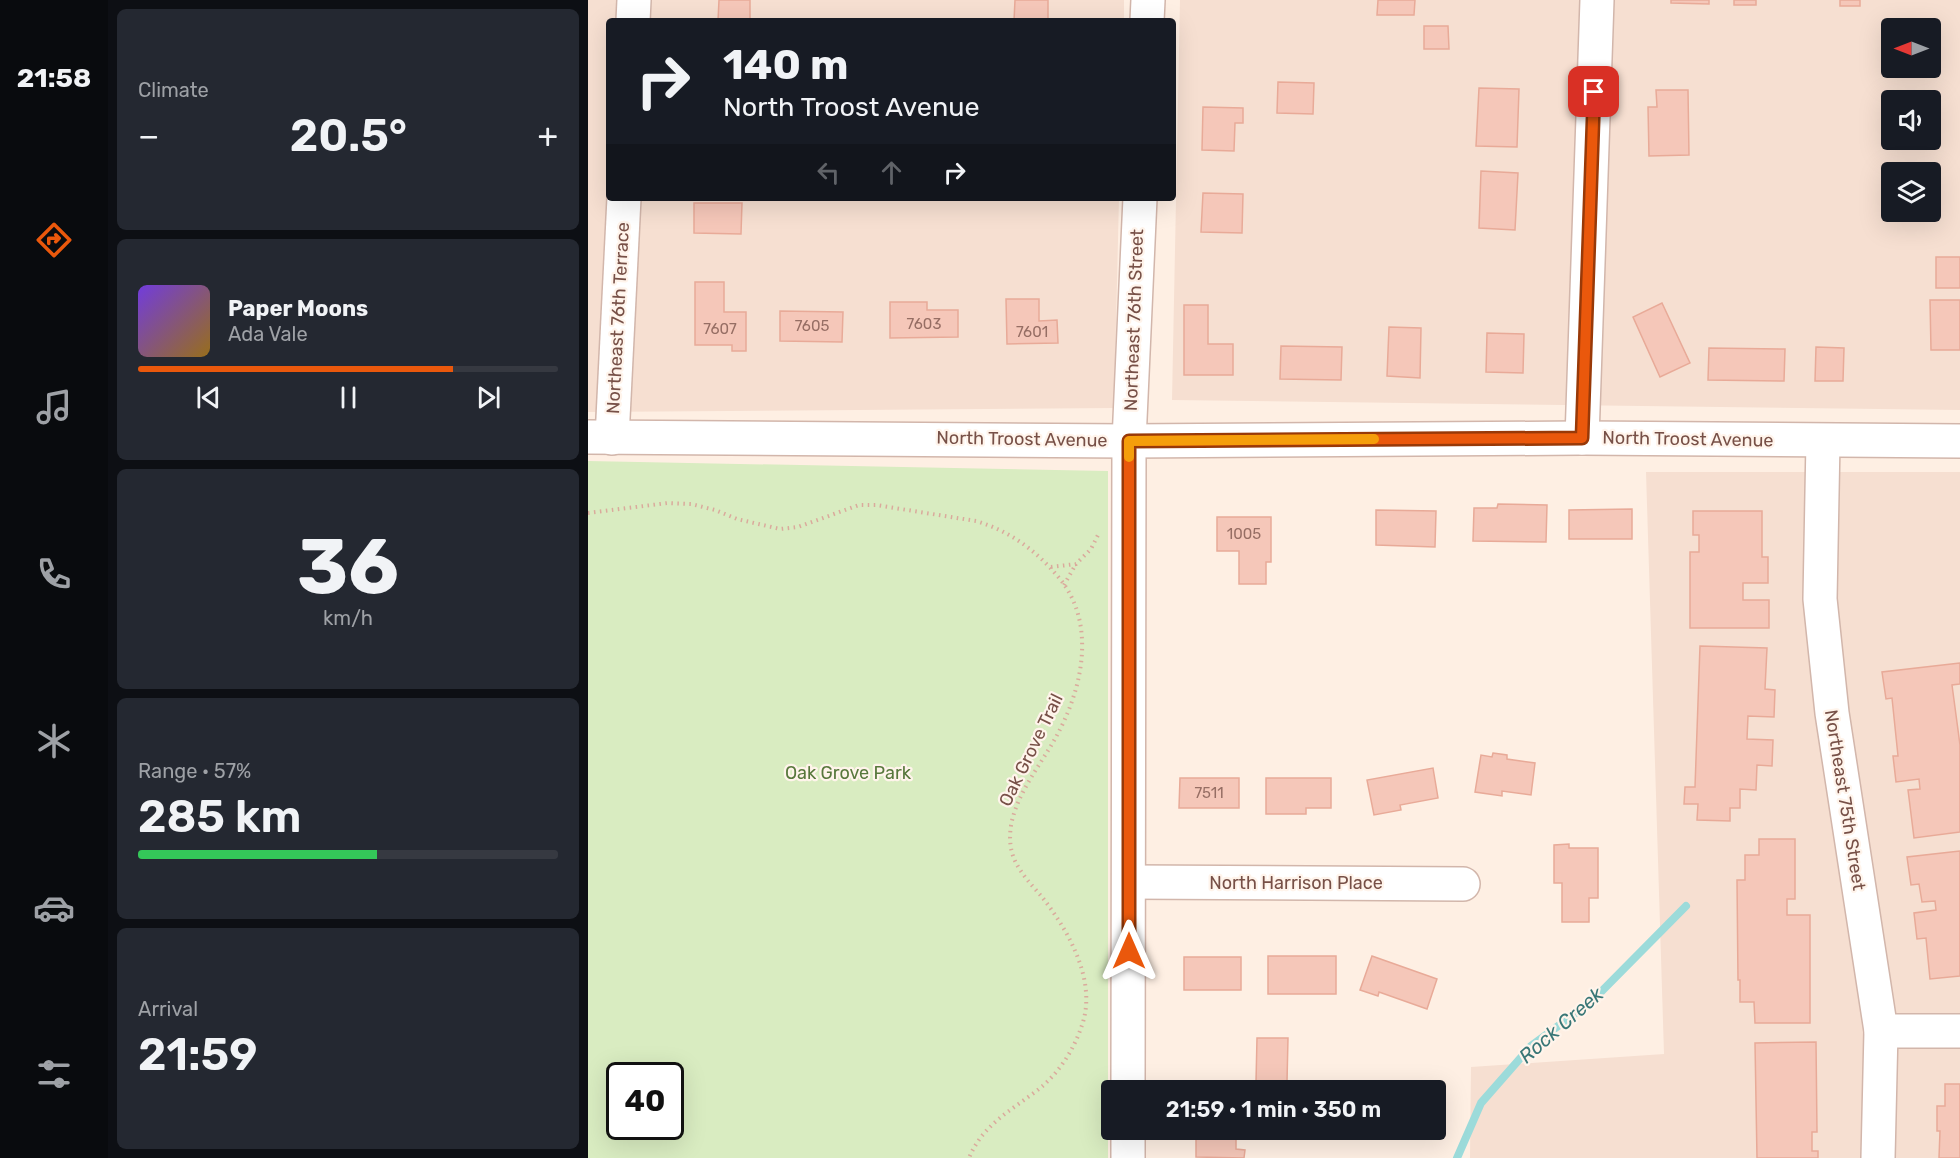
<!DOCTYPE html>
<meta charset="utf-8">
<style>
body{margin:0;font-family:Rubik,sans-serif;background:#242831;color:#f1f3f6;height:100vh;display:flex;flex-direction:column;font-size:22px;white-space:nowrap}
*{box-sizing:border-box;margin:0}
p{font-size:20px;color:#9ea1a6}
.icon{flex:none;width:33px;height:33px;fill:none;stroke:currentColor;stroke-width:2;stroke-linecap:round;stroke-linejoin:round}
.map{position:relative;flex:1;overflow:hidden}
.sheet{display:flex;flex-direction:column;gap:9px;padding:9px;background:#0d0f14;width:480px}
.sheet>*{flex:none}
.banner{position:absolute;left:18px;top:18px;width:570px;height:183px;border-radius:6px;box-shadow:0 6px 24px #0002;background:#171b24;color:#f1f3f6;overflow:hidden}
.needle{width:39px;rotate:270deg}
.tools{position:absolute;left:1293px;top:18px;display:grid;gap:12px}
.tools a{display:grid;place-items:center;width:60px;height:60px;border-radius:6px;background:#171b24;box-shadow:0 6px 24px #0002;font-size:30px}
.speed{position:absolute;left:18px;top:1062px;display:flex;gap:12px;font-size:30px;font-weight:700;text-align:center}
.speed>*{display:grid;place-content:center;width:78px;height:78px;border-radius:50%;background:#171b24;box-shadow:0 6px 24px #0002;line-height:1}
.speed .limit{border:3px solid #111;border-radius:9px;background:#fff;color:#111}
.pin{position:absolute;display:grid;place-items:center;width:51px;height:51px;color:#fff;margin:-26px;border-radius:12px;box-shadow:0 3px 9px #0006}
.me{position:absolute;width:66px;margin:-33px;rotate:0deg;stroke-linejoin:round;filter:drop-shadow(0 0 4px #0008)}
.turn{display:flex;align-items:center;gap:21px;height:126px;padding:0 18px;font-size:27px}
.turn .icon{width:78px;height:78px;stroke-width:2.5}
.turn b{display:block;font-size:42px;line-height:51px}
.lanes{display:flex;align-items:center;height:57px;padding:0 18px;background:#0003;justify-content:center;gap:30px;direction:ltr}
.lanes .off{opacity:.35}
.big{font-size:45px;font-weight:600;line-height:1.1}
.sheet .widget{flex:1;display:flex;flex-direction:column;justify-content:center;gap:9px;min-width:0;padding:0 21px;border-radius:9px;background:#242831}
.sheet .dial{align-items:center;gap:0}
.dial b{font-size:78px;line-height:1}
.song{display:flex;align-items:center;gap:18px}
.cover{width:72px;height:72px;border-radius:9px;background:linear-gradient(135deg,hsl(260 70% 55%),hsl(40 70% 35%))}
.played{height:6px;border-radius:3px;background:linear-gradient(90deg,#ea580c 75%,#363941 75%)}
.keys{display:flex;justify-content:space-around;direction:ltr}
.heat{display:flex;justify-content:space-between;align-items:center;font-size:33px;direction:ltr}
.charge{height:9px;border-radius:4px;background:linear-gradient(90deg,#34c759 57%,#363941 0)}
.trip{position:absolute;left:513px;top:1080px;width:345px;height:60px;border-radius:6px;background:#171b24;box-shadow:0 6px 24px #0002;font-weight:600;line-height:60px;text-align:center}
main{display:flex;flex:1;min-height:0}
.dock{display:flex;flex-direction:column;width:108px;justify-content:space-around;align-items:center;background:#090b0e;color:#9ea1a6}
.dock .icon{width:42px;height:42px}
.dock .current{color:#ea580c}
.dock b{font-size:27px;color:#f1f3f6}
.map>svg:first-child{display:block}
.residential{fill:#f6dfd1;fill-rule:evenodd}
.green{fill:#d9ecc1;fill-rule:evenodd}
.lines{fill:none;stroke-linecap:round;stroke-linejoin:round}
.stream{stroke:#9cdbda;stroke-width:8}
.building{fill:#f5c7b9;stroke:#e8aa98;stroke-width:1.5}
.minor-casing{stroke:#d2b6ab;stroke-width:36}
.path{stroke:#daaa9c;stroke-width:4;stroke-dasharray:1.5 4.5;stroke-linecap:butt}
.minor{stroke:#fff;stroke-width:33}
.route-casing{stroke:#983908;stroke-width:15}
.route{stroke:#ea580c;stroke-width:10}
.slow{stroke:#f59e0b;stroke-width:10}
.labels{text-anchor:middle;stroke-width:4.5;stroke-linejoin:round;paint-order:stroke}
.number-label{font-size:15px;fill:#966e64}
.street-label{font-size:18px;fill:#775047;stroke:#fff4eb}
.park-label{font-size:18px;fill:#58783c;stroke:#fff4eb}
.water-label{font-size:20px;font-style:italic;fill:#387676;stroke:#fff4eb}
</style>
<main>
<nav class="dock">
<b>21:58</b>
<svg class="icon current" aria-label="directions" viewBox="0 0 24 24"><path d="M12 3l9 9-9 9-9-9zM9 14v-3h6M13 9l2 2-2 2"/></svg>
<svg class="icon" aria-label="music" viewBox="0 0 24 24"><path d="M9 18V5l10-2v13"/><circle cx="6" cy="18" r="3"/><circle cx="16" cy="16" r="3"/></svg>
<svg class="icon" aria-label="phone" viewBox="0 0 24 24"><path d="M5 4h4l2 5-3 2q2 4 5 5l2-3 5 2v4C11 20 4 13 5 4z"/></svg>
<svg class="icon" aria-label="climate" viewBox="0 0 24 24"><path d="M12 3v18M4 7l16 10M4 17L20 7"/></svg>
<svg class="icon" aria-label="car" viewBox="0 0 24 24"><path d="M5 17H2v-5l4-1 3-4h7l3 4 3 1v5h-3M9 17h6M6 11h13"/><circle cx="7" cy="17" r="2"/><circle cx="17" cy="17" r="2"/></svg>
<svg class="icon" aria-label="filters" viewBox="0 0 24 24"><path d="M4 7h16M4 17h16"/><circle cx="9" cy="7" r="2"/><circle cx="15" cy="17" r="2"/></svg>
</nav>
<section class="sheet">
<div class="widget"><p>Climate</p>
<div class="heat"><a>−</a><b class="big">20.5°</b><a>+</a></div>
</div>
<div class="widget">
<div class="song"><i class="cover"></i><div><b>Paper Moons</b><p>Ada Vale</p></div></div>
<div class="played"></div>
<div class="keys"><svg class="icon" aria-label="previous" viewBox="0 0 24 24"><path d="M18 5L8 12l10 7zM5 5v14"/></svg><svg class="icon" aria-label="pause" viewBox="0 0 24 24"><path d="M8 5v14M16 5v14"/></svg><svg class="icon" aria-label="next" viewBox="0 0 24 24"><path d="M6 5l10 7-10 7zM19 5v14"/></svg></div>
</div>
<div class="widget dial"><b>36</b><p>km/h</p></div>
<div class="widget"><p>Range · 57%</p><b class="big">285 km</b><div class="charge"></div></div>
<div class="widget"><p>Arrival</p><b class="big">21:59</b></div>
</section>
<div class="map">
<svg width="1372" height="1158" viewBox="0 0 1372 1158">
<rect width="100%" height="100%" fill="#feefe3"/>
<g class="residential">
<polygon points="0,0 536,0 536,21 21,21 21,198 531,198 526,408 0,412"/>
<path d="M 592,0 L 1372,0 L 1372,410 L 584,400 ZM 1304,28 L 1342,28 L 1342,68 L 1304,68 ZM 1304,100 L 1342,100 L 1342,140 L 1304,140 ZM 1304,172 L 1342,172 L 1342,212 L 1304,212 Z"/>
<polygon points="1058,472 1372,472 1372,1158 882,1158 883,1067 1076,1054"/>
</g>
<path class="green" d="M 0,461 L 520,471 L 520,1158 L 0,1158 ZM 32,1076 L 82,1076 L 82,1126 L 32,1126 Z"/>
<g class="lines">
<polyline class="stream" points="869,1158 893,1103 943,1046 1004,1001 1098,906"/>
</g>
<g class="building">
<polygon points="131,0 162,0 162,21 130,21"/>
<polygon points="427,0 460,0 460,21 426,21"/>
<polygon points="790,0 827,0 826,15 789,15"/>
<polygon points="1083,0 1121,0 1121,4 1083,3"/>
<rect x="1146" y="0" width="22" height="5"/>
<rect x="1252" y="0" width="20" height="6"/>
<polygon points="836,26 860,26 861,49 836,49"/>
<polygon points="690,82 726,83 725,114 689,113"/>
<polygon points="891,88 931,89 929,147 888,146"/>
<polygon points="1068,90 1100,90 1101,155 1061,156 1060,107 1069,107"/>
<polygon points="615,107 655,108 655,123 647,123 646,151 614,150"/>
<polygon points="893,171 930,173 927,230 891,228"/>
<polygon points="615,193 655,194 654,233 613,232"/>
<polygon points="106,203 154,203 153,234 106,233"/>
<rect x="1348" y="257" width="24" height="31"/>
<polygon points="107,282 136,282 136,312 158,312 158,351 144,351 144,345 107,345"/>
<polygon points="418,299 451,299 451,321 469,320 470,343 419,344"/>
<polygon points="1342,300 1372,300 1372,350 1343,350"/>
<polygon points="302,302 339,302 339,310 370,310 370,337 302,338"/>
<polygon points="1074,303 1102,363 1072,377 1045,317"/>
<polygon points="596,305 620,305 620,344 645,344 645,375 596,375"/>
<polygon points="192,311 255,312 254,342 192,341"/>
<polygon points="801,327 833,328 832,378 799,376"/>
<polygon points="899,333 936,334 935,373 898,372"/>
<polygon points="693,346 754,347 753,380 692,379"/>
<polygon points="1228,347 1256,348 1255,381 1227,381"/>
<polygon points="1121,348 1197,349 1196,381 1120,380"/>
<polygon points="910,504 959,505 958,542 885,541 886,508 909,508"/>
<polygon points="1044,509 1044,539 981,539 981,510"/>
<polygon points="788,510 848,511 847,547 788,545"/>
<polygon points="1105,511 1174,511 1174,557 1180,557 1180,583 1155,583 1155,600 1181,600 1181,628 1102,628 1102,552 1111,552 1111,535 1105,535"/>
<polygon points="629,517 683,517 683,562 678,562 678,584 651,584 651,551 629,551"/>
<polygon points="1112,646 1179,648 1177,689 1187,690 1186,717 1160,716 1159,739 1185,740 1184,766 1169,765 1168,790 1152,789 1152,808 1142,808 1142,821 1109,820 1110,804 1096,804 1097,787 1107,787"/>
<polygon points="1372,663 1372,684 1364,685 1372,745 1372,832 1326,838 1320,790 1332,789 1331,779 1308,782 1305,756 1310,756 1304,698 1298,699 1294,672"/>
<polygon points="905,753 919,755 919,759 947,763 943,795 914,791 914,796 887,792 893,755 904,757"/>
<polygon points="845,768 850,798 812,805 813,810 786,815 779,780"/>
<polygon points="592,778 651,778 651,808 591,808"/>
<polygon points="678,778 743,778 743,808 718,808 718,814 678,814"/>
<polygon points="1171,839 1207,839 1207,899 1199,899 1199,915 1222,915 1222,1023 1167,1023 1166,1002 1152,1002 1152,980 1150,980 1149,880 1157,880 1157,855 1171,855"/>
<polygon points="981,844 981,848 1010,848 1010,898 1001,898 1001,922 974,922 974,883 966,883 966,845"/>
<polygon points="1372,851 1372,976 1342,979 1338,938 1329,939 1326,913 1348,910 1347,901 1334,902 1331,884 1323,885 1319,857"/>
<rect x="680" y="956" width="68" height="38"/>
<polygon points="784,956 849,979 839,1009 791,992 790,996 772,990"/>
<rect x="596" y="957" width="57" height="33"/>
<polygon points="669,1038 700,1038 699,1082 668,1082"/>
<polygon points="1228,1042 1229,1132 1224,1132 1224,1151 1230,1151 1230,1158 1169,1158 1167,1043"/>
<polygon points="1357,1084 1372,1084 1372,1158 1351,1158 1352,1131 1349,1131 1349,1106 1357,1106"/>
<polygon points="608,1130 661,1130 661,1139 648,1139 648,1149 657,1150 656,1158 608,1157"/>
</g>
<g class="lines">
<g class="minor-casing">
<g id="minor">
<polyline points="45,21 46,0"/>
<polyline points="559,21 560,0"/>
<polyline points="0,437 541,441 994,438 1372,441"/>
<polyline points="24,438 36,198"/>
<polyline points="994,438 1009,0"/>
<polyline points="1235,441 1232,599 1244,713 1293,1031 1290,1158"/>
<polyline points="541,882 875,884"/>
<polyline points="1293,1031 1372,1031"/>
<polyline points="540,1090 541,441 552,198"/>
<polyline points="540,1158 540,1130"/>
</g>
</g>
<g class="path">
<path d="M 0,513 L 80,503 L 103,504 L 127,510 L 149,519 L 192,529 L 210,527 L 271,505 L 288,505 L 388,521 C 422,531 449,551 472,579 C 509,625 494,690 468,737 C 450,770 416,808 423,848 C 426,867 442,883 454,897 C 480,930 508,979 495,1022 C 487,1048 472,1072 451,1089 C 424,1110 395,1124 381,1158"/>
<polyline points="463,567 488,564 503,549 511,533"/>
<polyline points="476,585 488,564"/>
</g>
<use href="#minor" class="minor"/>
</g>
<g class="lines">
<g class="route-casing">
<polyline id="route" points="541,951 541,441 994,438 1006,92"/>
</g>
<use href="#route" class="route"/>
<polyline class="slow" points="541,457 541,441 786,439"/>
</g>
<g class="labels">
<g class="number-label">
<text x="336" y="329">7603</text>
<text x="224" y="331">7605</text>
<text x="132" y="334">7607</text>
<text x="444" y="337">7601</text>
<text x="656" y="539">1005</text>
<text x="621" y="798">7511</text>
</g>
<g class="street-label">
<text transform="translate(30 318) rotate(-87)" y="6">Northeast 76th Terrace</text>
<text transform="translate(546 320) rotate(-88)" y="6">Northeast 76th Street</text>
<text transform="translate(434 439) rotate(1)" y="6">North Troost Avenue</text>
<text transform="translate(1100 439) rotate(1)" y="6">North Troost Avenue</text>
<text transform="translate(443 750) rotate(-64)" y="6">Oak Grove Trail</text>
<text transform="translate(1257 800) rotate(81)" y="6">Northeast 75th Street</text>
<text x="708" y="889">North Harrison Place</text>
</g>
<g class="park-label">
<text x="260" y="779">Oak Grove Park</text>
</g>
<g class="water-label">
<text transform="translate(973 1025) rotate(-41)" y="7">Rock Creek</text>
</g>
</g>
</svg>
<div class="tools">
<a><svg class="needle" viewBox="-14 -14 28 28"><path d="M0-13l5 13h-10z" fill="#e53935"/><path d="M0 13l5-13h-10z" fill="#9ea1a6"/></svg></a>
<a><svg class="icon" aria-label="sound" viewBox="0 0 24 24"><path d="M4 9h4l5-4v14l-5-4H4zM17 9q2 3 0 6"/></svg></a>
<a><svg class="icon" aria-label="layers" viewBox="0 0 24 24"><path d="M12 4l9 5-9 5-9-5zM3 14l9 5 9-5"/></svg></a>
</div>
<div class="speed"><div class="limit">40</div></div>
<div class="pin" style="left:1006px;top:92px;background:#d93025"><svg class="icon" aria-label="arrive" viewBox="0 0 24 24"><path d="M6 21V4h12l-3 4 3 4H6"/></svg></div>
<svg class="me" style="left:541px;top:951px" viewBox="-20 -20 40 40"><path d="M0-17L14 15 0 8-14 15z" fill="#ea580c" stroke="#fff" stroke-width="4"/></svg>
<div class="trip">21:59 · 1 min · 350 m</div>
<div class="banner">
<div class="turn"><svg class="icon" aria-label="right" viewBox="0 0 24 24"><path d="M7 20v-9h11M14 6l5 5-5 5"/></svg><div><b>140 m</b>North Troost Avenue</div></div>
<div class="lanes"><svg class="icon off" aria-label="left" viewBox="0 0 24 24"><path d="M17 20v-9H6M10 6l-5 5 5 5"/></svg><svg class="icon off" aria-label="ahead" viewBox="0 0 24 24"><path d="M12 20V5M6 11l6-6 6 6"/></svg><svg class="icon" aria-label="right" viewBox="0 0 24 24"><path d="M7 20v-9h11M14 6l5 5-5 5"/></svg></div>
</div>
</div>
</main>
